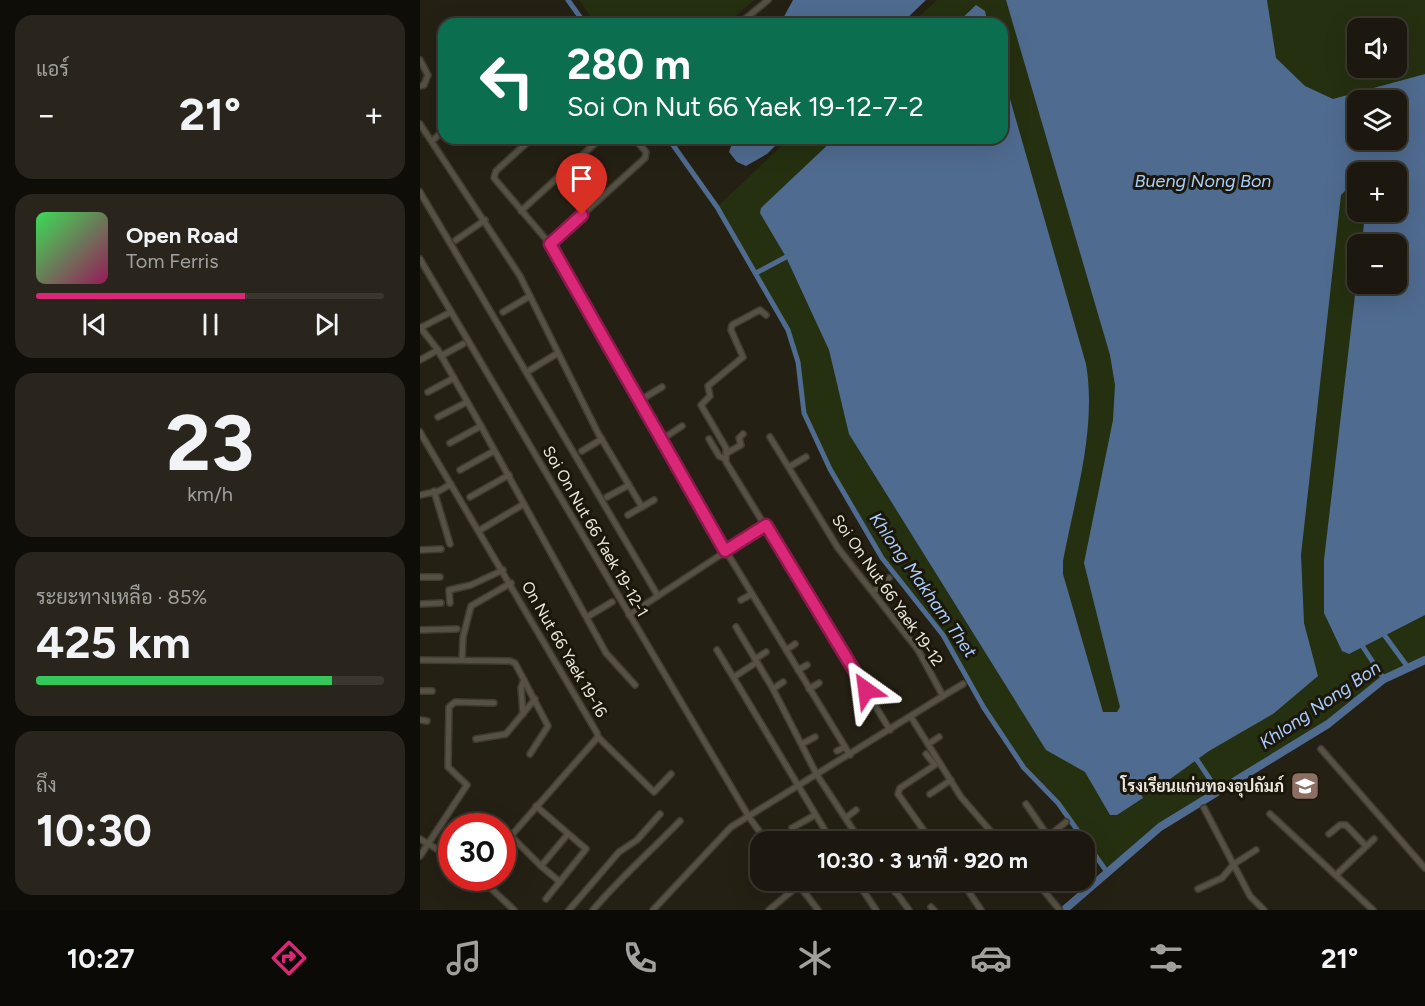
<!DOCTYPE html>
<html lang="th">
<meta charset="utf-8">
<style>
body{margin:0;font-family:Figtree,Sarabun,sans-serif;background:#29251d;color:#f1f3f6;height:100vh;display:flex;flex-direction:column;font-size:22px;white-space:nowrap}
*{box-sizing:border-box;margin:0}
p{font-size:20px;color:#a0a09e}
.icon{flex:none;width:33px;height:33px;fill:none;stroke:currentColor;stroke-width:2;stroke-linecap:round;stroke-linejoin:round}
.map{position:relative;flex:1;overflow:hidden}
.sheet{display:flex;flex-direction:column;gap:15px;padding:15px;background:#0f0d08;width:420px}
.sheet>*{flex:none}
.banner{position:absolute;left:18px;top:18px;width:570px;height:126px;border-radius:18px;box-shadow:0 6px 24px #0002,0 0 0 2px #3a372f;background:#0b6e4f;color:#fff;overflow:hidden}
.buttons{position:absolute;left:927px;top:18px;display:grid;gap:12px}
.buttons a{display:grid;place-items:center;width:60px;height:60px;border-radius:12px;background:#1c180f;box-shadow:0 6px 24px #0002,0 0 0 2px #3a372f;font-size:30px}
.speed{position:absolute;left:18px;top:813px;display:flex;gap:12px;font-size:30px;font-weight:700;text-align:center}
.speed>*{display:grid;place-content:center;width:78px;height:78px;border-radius:50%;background:#1c180f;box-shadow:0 6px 24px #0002,0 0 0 2px #3a372f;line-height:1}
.speed .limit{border:9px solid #d22;background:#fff;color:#111}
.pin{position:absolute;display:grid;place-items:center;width:51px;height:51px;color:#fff;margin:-62px -26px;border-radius:50% 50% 50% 0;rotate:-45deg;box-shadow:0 0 6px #0007}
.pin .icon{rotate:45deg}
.me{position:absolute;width:66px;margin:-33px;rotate:329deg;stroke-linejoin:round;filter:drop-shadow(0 0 4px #0008)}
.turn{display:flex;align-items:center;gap:21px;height:126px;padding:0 30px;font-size:27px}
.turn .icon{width:78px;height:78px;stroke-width:2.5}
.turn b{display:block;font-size:42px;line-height:51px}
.big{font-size:45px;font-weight:700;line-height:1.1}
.sheet .card{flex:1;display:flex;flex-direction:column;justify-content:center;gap:9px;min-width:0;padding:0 21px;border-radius:18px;background:#29251d}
.sheet .dial{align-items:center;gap:0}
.dial b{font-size:78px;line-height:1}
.song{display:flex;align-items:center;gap:18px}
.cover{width:72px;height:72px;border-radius:9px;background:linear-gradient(135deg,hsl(130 70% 55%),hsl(330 70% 35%))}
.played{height:6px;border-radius:3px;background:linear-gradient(90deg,#db2777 60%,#3a372f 60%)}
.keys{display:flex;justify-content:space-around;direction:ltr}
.heat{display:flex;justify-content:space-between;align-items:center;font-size:33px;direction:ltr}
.charge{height:9px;border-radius:4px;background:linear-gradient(90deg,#34c759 85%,#3a372f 0)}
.trip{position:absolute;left:330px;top:831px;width:345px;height:60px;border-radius:18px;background:#1c180f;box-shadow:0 6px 24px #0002,0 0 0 2px #3a372f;font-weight:700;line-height:60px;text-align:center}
.tabs{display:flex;height:96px;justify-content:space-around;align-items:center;background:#0b0a06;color:#a0a09e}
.tabs .icon{width:42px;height:42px}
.tabs .active{color:#db2777}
.tabs b{font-size:27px;color:#f1f3f6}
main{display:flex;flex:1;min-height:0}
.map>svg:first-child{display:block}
.green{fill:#253010;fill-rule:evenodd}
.water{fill:#4f6b8f;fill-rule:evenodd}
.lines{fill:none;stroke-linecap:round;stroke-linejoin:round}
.canal{stroke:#4f6b8f;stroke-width:5}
.river{stroke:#4f6b8f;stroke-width:8}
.minor-casing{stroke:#403b33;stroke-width:8}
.minor{stroke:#565143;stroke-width:5}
.route-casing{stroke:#8e194d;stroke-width:15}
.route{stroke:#db2777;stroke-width:10}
.labels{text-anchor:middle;stroke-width:6;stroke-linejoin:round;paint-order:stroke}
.street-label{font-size:16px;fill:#ece9e1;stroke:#1c170b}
.poi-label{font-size:16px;font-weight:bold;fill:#ece9e1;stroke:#1c170b;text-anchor:end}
.water-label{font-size:18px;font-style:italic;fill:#aacefe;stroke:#1c170b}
</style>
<main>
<section class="sheet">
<div class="card"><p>แอร์</p>
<div class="heat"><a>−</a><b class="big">21°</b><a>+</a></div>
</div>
<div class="card">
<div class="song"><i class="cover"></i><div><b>Open Road</b><p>Tom Ferris</p></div></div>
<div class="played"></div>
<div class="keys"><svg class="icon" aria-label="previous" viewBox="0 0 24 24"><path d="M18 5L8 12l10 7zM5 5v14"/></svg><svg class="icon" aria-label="pause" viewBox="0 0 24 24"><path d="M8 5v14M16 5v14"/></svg><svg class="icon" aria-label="next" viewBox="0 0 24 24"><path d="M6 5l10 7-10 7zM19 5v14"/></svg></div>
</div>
<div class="card dial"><b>23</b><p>km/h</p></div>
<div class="card"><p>ระยะทางเหลือ · 85%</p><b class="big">425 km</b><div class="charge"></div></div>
<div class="card"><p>ถึง</p><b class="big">10:30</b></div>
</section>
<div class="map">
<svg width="1005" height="910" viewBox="0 0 1005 910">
<rect width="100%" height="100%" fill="#252014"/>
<g class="green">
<polygon points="159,0 334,0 306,24 176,24"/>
<path d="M 517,0 L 1005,0 L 1005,660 L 964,679 L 907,724 L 740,827 L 687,872 L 638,803 L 604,768 L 564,708 L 522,635 L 462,558 L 410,469 L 384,413 L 378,362 L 368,330 L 297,207 L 370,138 L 582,138 L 582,24 L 491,24 ZM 938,28 L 976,28 L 976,68 L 938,68 ZM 938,100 L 976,100 L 976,140 L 938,140 ZM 938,172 L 976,172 L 976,212 L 938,212 ZM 938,244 L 976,244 L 976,284 L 938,284 Z"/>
</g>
<g class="water">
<polygon points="373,0 506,0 481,24 360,24"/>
<path d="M 586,0 L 847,0 L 856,58 L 885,86 L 913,99 L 1005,74 L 1005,615 L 929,654 L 922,651 L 904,613 L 904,560 L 937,278 L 938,284 L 976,284 L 976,244 L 942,244 L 945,212 L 976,212 L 976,172 L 938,172 L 937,191 L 926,190 L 921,195 L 881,555 L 884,623 L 898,676 L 853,714 L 789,751 L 739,787 L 728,781 L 718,788 L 723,798 L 697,815 L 690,815 L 665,772 L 626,750 L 429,434 L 409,350 L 366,257 L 340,213 L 341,208 L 415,138 L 582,138 L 582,71 L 666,364 C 677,429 655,497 643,561 L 643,574 L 683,712 L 697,712 L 700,707 L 664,563 L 693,420 L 695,385 L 690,355 ZM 938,100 L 976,100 L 976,140 L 938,140 Z"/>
<polygon points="556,5 565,11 568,24 536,24"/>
<polygon points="314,138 363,138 347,154 326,166 317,162 309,152"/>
</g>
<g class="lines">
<g class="canal">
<polyline points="148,0 165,24"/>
<polyline points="248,138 297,207 368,330 378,362 384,413 410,469 462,558 523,635 564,708 604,768 638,803 687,872"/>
<polyline points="336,273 366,257"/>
<polyline points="965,636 987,666"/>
<polyline points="943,647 964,679"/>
<polyline points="777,760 798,791"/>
</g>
<polyline class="river" points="644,910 740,827 908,724 964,679 1005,660"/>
<g class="minor-casing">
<g id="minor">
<polyline points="104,24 107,22 113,24"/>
<polyline points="319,24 348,0"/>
<polyline points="0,60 8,75 4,85 0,86"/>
<polyline points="0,124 100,276 178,433 222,507"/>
<polyline points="56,138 56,139"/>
<polyline points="112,138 76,171 74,178 130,244 272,495 430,755"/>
<polyline points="12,141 24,130"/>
<polyline points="0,192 238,596"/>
<polyline points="101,211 181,138"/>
<polyline points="36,240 65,220"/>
<polyline points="130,244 225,158 226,152 214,138"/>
<polyline points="0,259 254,690 329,817 347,842"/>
<polyline points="83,312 110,296"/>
<polyline points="346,315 340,310 312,325 311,330 323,357 288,386 290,396 281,405 306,448 306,462 470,730"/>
<polyline points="0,327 18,350 61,426 186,653 215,685"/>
<polyline points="0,328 31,312"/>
<polyline points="21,356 43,344"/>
<polyline points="0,360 18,350"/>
<polyline points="110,370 138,353"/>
<polyline points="8,392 34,378"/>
<polyline points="219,401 242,387"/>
<polyline points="18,417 47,402"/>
<polyline points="0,432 177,733 178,737 82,846"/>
<polyline points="289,439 299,456 305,459"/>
<polyline points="241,440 262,426"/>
<polyline points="30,443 61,426"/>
<polyline points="162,451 182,439"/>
<polyline points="307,453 321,445 319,438 323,434"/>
<polyline points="369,467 386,457"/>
<polyline points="40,470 74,451"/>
<polyline points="14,491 30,544"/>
<polyline points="0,495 19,491 31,484"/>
<polyline points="50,497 89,475"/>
<polyline points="187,497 209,485"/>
<polyline points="208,515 234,500"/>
<polyline points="60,530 104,504"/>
<polyline points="0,550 21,549"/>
<polyline points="0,577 20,577"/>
<polyline points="453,592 469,578"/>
<polyline points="321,600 332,594"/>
<polyline points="30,603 29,590 51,585 83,570"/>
<polyline points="0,604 21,603"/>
<polyline points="209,615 346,525"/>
<polyline points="167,617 192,602"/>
<polyline points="316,627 353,689 397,775 441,842"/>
<polyline points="0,630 37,629"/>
<polyline points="297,650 412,842"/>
<polyline points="366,650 375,644"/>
<polyline points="335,659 346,652"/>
<polyline points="0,660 90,661 95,663 128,726 110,754"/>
<polyline points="42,660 43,637 51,606 91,583"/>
<polyline points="378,670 387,665"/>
<polyline points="314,677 337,662"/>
<polyline points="353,689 363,682"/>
<polyline points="389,689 399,683"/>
<polyline points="0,691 12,691"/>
<polyline points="523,696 543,684"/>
<polyline points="103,714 101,688 104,680"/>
<polyline points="491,717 541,797 580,842"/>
<polyline points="0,720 7,721"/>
<polyline points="178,737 234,792 251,774"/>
<polyline points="56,739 86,734 115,699"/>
<polyline points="382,744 395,737"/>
<polyline points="508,744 519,737"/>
<polyline points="901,749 1005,868"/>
<polyline points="417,751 425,747"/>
<polyline points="506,754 515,765 480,788 478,794 512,842"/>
<polyline points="510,794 531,780"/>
<polyline points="606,804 632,842"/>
<polyline points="116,806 166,849 126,899"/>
<polyline points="784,808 830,896 844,910"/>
<polyline points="850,814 953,910"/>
<polyline points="426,818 436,810"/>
<polyline points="372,828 395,815"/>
<polyline points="909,834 920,825 926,825 946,846"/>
<polyline points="91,836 121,866 148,834"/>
<polyline points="0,839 32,858"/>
<polyline points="363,842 366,842"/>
<polyline points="375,842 381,838"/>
<polyline points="621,842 646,822"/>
<polyline points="0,856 47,785 28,767 29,707 35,702 74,703"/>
<polyline points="121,866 140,882"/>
<polyline points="916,875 954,839"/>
<polyline points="60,878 94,910"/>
<polyline points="375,880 398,910"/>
<polyline points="436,880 456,910"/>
<polyline points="467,880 489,910"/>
<polyline points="541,880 561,910"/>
<polyline points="615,880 639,909"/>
<polyline points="778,889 802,878 814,864 836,850"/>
<polyline points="475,892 489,882"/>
<polyline points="511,907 514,910"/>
<polyline points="149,910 199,852 217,840 240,814"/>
<path d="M 173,910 C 200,878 231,851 260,821"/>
<polyline points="233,910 311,827 523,696 498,650 418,548 350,437"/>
<polyline points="349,910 379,885"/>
</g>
</g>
<use href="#minor" class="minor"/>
</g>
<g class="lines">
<g class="route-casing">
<polyline id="route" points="162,215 130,244 297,537 305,551 346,525 446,690"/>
</g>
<use href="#route" class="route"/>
</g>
<defs>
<g id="school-square" transform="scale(1.5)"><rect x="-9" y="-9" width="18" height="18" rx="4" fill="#8d6e63" stroke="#1c170b"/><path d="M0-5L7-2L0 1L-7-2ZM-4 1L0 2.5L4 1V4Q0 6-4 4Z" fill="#fff"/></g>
</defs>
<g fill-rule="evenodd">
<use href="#school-square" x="885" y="786"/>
</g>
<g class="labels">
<g class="street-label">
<text transform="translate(176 531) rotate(60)" y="6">Soi On Nut 66 Yaek 19-12-1</text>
<text transform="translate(468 590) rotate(55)" y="6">Soi On Nut 66 Yaek 19-12</text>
<text transform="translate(145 649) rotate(60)" y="6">On Nut 66 Yaek 19-16</text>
</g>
<g class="poi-label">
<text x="864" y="792">โรงเรียนแก่นทองอุปถัมภ์</text>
</g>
<g class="water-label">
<text x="783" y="187">Bueng Nong Bon</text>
<text transform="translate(503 585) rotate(55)" y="6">Khlong Makham Thet</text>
<text transform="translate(900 705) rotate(-34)" y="6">Khlong Nong Bon</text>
</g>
</g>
</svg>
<div class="buttons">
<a><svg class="icon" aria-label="sound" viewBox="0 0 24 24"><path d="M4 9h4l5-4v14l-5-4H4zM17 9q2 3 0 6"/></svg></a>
<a><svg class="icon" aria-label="layers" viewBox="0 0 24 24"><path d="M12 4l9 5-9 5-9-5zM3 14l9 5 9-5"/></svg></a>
<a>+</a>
<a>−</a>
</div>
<div class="speed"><div class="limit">30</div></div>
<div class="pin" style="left:162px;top:215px;background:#d93025"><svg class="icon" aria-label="arrive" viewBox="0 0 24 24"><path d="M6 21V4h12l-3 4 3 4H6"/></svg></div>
<svg class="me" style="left:446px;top:690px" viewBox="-20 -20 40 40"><path d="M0-17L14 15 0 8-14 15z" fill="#db2777" stroke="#fff" stroke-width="4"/></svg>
<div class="trip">10:30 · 3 นาที · 920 m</div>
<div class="banner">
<div class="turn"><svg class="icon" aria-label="left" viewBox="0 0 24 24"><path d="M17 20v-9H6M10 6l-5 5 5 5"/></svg><div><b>280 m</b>Soi On Nut 66 Yaek 19-12-7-2</div></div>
</div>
</div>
</main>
<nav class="tabs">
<b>10:27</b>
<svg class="icon active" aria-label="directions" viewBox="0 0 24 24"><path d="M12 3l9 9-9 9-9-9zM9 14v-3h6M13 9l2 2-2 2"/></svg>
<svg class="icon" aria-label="music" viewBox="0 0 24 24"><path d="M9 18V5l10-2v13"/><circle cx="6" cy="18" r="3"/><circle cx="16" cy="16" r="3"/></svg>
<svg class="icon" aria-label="phone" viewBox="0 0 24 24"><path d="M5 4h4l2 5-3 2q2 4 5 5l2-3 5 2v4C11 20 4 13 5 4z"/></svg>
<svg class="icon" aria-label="climate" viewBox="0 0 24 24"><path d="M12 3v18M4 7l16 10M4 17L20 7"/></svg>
<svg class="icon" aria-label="car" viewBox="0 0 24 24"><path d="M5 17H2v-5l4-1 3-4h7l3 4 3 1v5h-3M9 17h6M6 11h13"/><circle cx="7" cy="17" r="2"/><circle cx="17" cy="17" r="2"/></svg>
<svg class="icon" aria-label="filters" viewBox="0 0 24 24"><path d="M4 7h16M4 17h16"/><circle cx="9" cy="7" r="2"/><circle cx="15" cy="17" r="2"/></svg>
<b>21°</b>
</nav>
